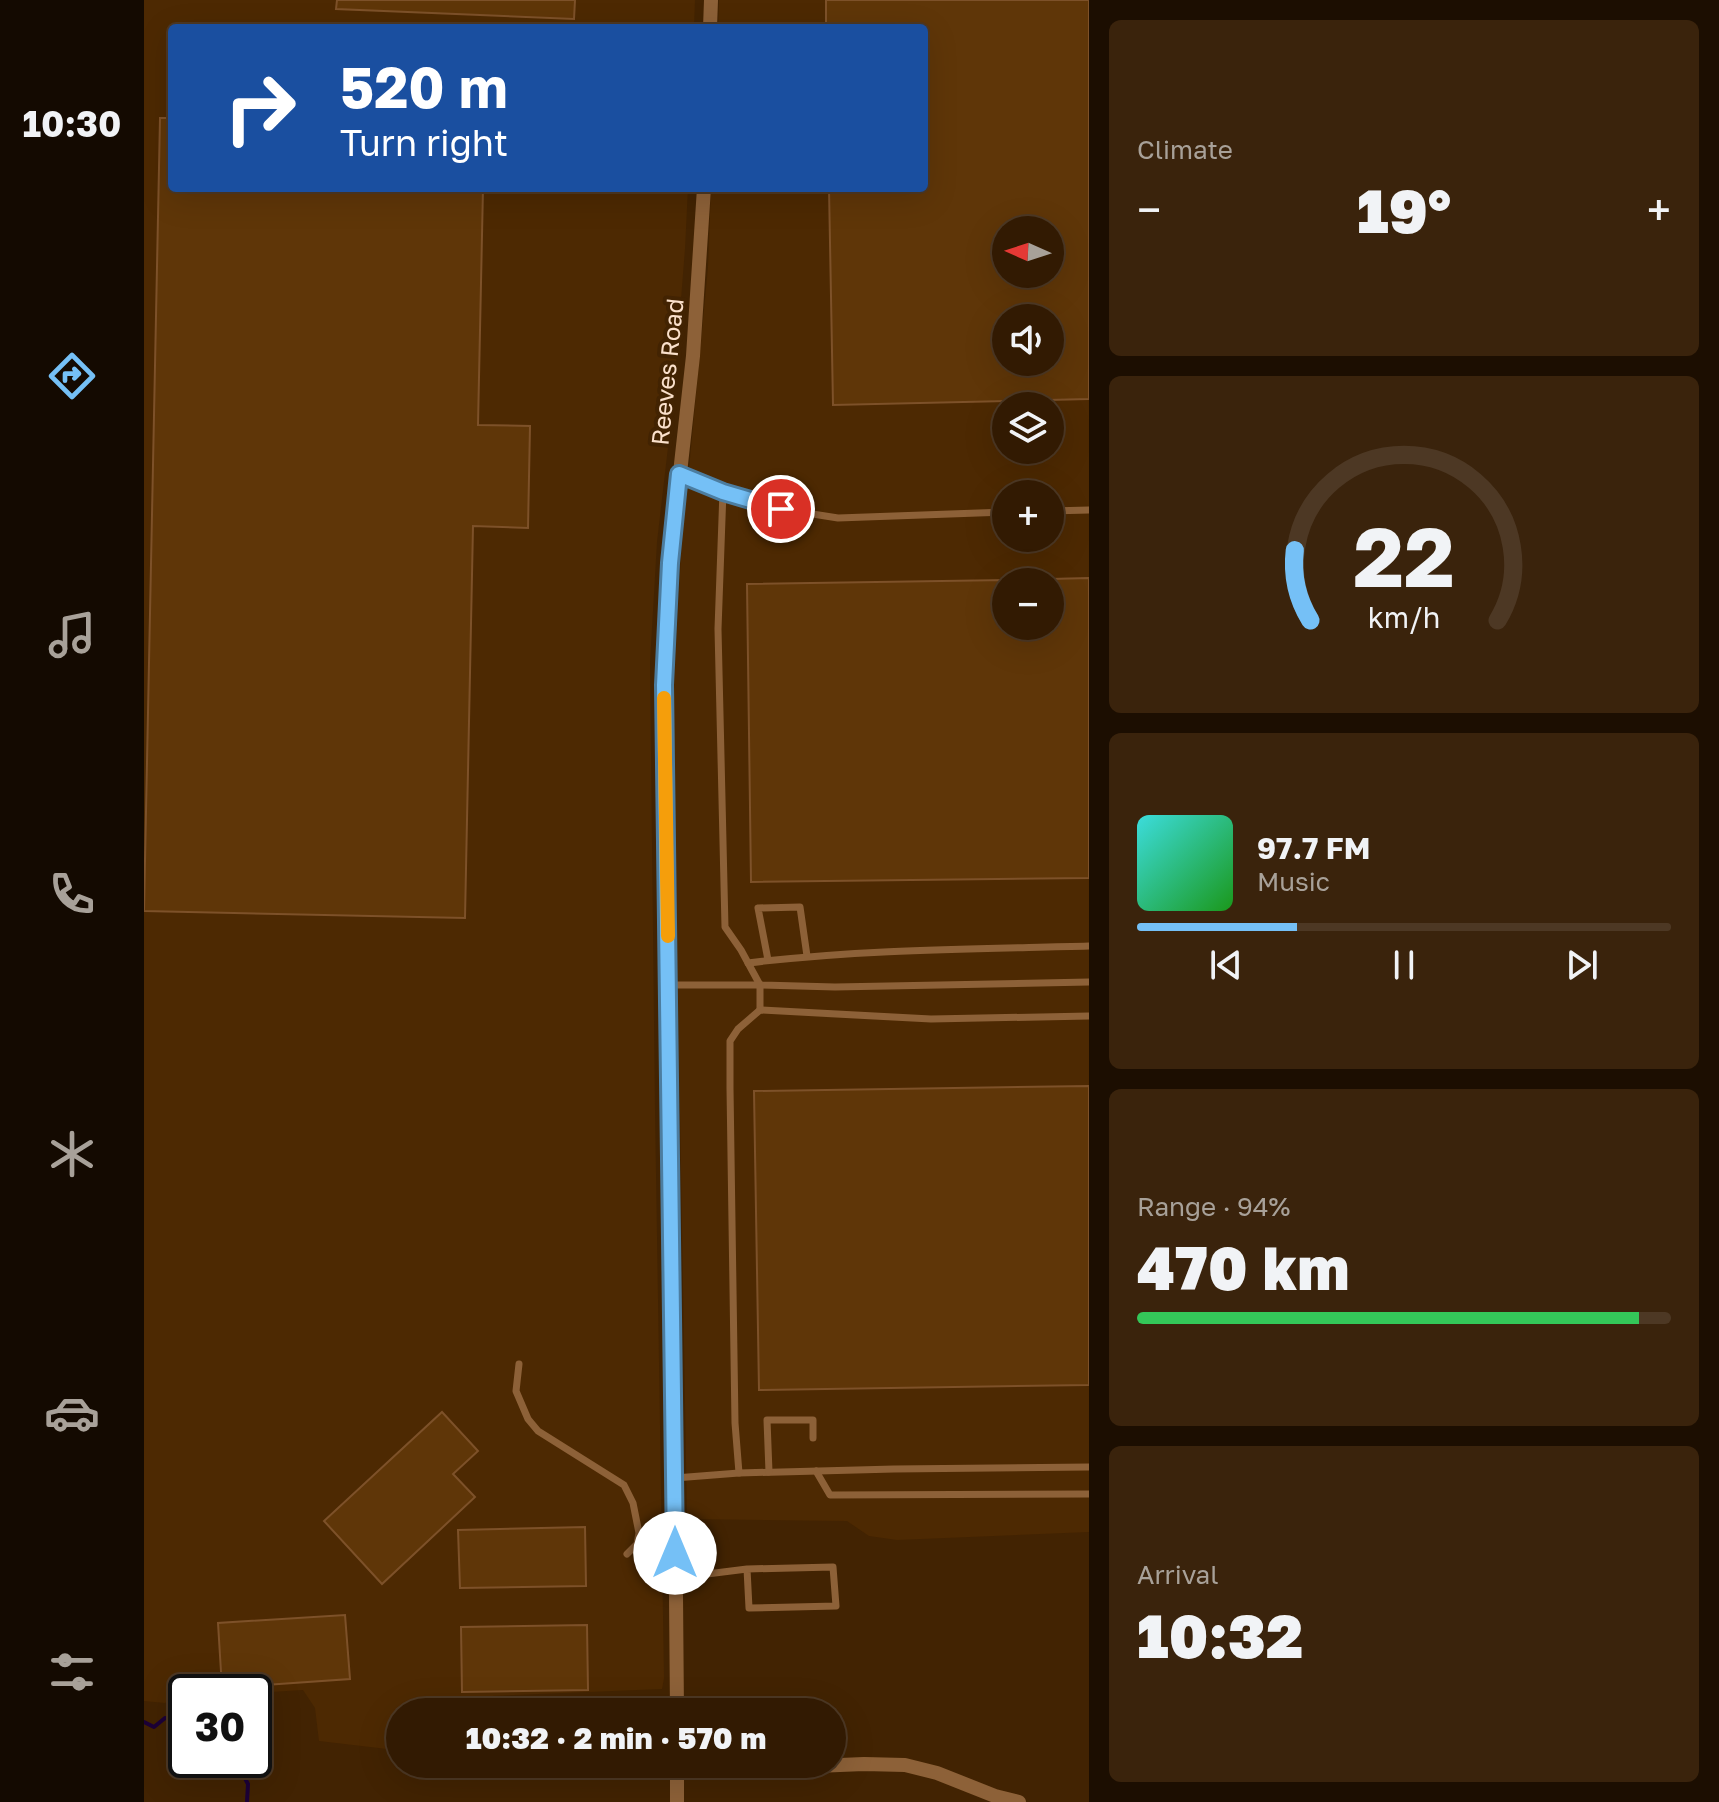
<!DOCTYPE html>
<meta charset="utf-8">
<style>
body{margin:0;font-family:"Golos Text",sans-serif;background:#3a230c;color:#f1f3f6;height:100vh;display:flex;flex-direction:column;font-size:30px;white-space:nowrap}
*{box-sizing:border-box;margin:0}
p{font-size:26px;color:#a8a199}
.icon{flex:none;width:44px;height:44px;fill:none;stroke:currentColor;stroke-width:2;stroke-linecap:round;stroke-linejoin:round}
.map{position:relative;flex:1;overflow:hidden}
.drawer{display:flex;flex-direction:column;gap:20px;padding:20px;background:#1c0e01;width:630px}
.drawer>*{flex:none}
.banner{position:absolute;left:24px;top:24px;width:760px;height:168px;border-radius:8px;box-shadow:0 8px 32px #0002,0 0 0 2px #4d3824;background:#1a4fa0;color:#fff;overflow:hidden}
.needle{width:52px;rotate:273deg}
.tools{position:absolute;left:848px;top:216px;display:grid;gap:16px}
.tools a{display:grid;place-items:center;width:72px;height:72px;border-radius:50%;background:#321a02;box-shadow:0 8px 32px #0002,0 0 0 2px #4d3824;font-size:40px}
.speed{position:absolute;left:24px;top:1674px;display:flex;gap:16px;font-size:40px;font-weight:700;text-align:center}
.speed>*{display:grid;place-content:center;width:104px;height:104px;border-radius:50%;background:#321a02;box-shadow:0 8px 32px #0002,0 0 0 2px #4d3824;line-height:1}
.speed .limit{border:4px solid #111;border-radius:12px;background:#fff;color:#111}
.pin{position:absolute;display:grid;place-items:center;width:68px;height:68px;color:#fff;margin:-34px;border:4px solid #fff;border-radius:50%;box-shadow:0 2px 8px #0007}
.me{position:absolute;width:88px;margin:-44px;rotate:0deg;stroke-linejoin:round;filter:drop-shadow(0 0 6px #0008)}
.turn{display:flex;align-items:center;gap:28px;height:168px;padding:0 40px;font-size:36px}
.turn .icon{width:104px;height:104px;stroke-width:2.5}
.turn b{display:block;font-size:56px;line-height:68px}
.big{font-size:60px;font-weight:800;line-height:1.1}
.drawer .card{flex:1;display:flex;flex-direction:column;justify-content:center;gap:12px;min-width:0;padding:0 28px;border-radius:12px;background:#3a230c}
.drawer .dial{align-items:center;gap:0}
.dial svg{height:208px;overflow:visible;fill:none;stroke:#4d3824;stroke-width:7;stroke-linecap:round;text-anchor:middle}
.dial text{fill:#f1f3f6;stroke:none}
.song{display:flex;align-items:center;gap:24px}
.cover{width:96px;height:96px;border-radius:12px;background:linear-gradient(135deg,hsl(180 70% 55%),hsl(120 70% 35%))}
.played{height:8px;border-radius:4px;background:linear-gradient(90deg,#75c0f6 30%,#4d3824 30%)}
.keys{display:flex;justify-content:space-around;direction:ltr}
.heat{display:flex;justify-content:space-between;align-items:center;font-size:44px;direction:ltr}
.charge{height:12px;border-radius:6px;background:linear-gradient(90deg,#34c759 94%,#4d3824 0)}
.trip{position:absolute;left:242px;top:1698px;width:460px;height:80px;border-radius:40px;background:#321a02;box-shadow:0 8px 32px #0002,0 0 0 2px #4d3824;font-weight:800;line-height:80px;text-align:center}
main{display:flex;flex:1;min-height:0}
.tab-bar{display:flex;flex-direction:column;width:144px;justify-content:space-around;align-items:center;background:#140a01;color:#a8a199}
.tab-bar .icon{width:56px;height:56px}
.tab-bar .selected{color:#75c0f6}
.tab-bar b{font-size:36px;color:#f1f3f6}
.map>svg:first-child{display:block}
.built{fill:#4d2902;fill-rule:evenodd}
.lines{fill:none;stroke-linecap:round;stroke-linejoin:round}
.stream{stroke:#1c0037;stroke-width:4}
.building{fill:#5f3608;stroke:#7d5129;stroke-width:2;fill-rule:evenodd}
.service{stroke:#8d6138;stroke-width:7}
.minor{stroke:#8d6138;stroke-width:14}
.route-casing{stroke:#4c7da0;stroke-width:20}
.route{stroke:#75c0f6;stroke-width:14}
.slow{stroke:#f59e0b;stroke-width:14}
.labels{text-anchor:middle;stroke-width:8;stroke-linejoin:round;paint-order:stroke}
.street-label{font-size:24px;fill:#fae0cb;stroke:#422302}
</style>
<main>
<nav class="tab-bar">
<b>10:30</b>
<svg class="icon selected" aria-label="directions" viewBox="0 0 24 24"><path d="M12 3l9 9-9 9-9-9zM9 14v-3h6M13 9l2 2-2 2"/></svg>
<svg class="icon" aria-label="music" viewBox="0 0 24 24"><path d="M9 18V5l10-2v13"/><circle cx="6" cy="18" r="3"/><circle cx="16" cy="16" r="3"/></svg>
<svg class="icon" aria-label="phone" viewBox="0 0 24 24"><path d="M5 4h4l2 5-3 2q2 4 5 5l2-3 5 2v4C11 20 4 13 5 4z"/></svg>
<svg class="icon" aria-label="climate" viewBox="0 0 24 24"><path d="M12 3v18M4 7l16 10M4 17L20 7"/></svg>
<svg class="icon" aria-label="car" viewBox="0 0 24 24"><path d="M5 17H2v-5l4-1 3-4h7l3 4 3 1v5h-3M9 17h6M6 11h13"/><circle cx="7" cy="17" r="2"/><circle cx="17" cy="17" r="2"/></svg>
<svg class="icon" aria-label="filters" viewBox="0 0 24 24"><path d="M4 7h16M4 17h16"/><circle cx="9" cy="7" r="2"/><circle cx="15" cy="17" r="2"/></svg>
</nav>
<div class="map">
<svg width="945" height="1802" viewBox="0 0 945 1802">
<rect width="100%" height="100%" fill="#422302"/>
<g class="built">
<polygon points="0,0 551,0 550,28 28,28 28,188 544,188 541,249 528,413 513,542 506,663 511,1110 520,1678 518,1689 299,1698 283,1707 282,1712 256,1712 256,1746 243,1749 175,1741 171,1708 159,1690 110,1693 74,1692 64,1680 36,1693 21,1703 0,1701"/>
<path d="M 575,0 L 945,0 L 945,1532 L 753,1540 L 725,1536 L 703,1521 L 543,1519 L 529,707 L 537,554 L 564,267 L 567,188 L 780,188 L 780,28 L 574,28 ZM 862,230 L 906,230 L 906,274 L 862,274 ZM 862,318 L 906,318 L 906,362 L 862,362 ZM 862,406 L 906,406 L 906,450 L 862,450 ZM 862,494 L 906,494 L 906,538 L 862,538 ZM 862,582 L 906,582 L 906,626 L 862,626 Z"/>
</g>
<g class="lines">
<g class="stream">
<polyline points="0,1722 10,1727 21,1718 42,1723"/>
<polyline points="91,1760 104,1784 103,1802"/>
</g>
</g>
<g class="building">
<polygon points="193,0 431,0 430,19 192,9"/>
<path d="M 682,0 L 945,0 L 945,399 L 689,405 L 685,188 L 780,188 L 780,28 L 682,28 ZM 862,230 L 906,230 L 906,274 L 862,274 ZM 862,318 L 906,318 L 906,362 L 862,362 Z"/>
<polygon points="16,118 28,118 28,188 339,188 334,425 386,426 384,528 329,526 321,918 0,911"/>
<polygon points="945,578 945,878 607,882 603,584 862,580 862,626 906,626 906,579"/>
<polygon points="945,1086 945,1385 615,1390 610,1091"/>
<polygon points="298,1412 334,1451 309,1474 331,1497 238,1584 180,1521"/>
<polygon points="441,1527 442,1586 316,1588 314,1530"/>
<polygon points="201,1615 206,1679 78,1688 74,1623"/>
<polygon points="443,1625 444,1690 318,1692 317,1627"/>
</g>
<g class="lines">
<g class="service">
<polyline points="537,475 579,491 574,629 581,927 597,950 616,985 691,987 945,982"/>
<polyline points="579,492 637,509 694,518 862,512"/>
<polyline points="906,511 945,510"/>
<polyline points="624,960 614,908 656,907 663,956"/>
<path d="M 604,963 C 718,949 831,949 945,946"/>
<polyline points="525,985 616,985 616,1010"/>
<polyline points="945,1016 787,1019 616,1010 594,1029 586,1041 586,1088 591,1423 595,1473 750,1469 945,1467"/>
<polyline points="375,1364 372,1391 384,1419 394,1431 480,1485 489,1503 495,1533 493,1544 483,1554"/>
<polyline points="672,1471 686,1495 945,1494"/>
<polyline points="625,1472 623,1420 669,1420 669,1438"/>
<polyline points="531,1478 595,1473"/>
<polyline points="531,1578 603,1569 689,1567 692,1606 605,1608 603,1569"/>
</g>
<g class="minor">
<polyline points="566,28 567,0"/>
<polyline points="533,1712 530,1360 520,747 521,654 526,563 549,356 560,188"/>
<polyline points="533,1764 533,1802"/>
<polyline points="533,1772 720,1764 761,1765 793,1773 851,1796 875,1802"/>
</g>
</g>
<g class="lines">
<g class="route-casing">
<polyline id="route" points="531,1553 520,685 526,563 535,474 579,492 637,509"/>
</g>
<use href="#route" class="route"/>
<polyline class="slow" points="520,698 524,936"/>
</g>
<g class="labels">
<g class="street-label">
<text transform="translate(524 372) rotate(-84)" y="8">Reeves Road</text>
</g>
</g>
</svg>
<div class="tools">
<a><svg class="needle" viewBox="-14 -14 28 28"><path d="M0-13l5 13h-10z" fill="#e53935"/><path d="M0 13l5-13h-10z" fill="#a8a199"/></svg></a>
<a><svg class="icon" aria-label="sound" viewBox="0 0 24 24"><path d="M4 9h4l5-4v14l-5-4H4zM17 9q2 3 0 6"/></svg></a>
<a><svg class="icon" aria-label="layers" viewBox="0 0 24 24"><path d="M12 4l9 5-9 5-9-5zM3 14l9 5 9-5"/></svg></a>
<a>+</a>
<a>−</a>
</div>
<div class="speed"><div class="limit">30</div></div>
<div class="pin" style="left:637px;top:509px;background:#d93025"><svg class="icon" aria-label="arrive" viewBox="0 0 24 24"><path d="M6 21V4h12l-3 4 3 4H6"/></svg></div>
<svg class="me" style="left:531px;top:1553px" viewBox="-20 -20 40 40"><circle r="19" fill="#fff"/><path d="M0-13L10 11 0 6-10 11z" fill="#75c0f6"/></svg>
<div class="trip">10:32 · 2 min · 570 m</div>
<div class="banner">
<div class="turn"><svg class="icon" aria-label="right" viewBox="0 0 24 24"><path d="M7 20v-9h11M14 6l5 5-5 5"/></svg><div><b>520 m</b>Turn right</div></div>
</div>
</div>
<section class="drawer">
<div class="card"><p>Climate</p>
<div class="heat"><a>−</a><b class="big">19°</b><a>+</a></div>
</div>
<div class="card dial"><svg viewBox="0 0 100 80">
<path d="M14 69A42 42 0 1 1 86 69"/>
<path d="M14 69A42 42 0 0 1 8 42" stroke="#75c0f6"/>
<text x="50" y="56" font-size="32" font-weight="700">22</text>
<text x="50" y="72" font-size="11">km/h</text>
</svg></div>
<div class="card">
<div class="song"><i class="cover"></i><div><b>97.7 FM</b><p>Music</p></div></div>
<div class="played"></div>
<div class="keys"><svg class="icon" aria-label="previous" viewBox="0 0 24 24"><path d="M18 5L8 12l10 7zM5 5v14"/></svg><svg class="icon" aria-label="pause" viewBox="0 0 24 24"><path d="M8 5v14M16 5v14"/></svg><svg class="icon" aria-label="next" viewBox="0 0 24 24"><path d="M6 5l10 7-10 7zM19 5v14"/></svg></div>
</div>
<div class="card"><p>Range · 94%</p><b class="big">470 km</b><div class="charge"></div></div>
<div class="card"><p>Arrival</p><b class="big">10:32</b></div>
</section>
</main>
